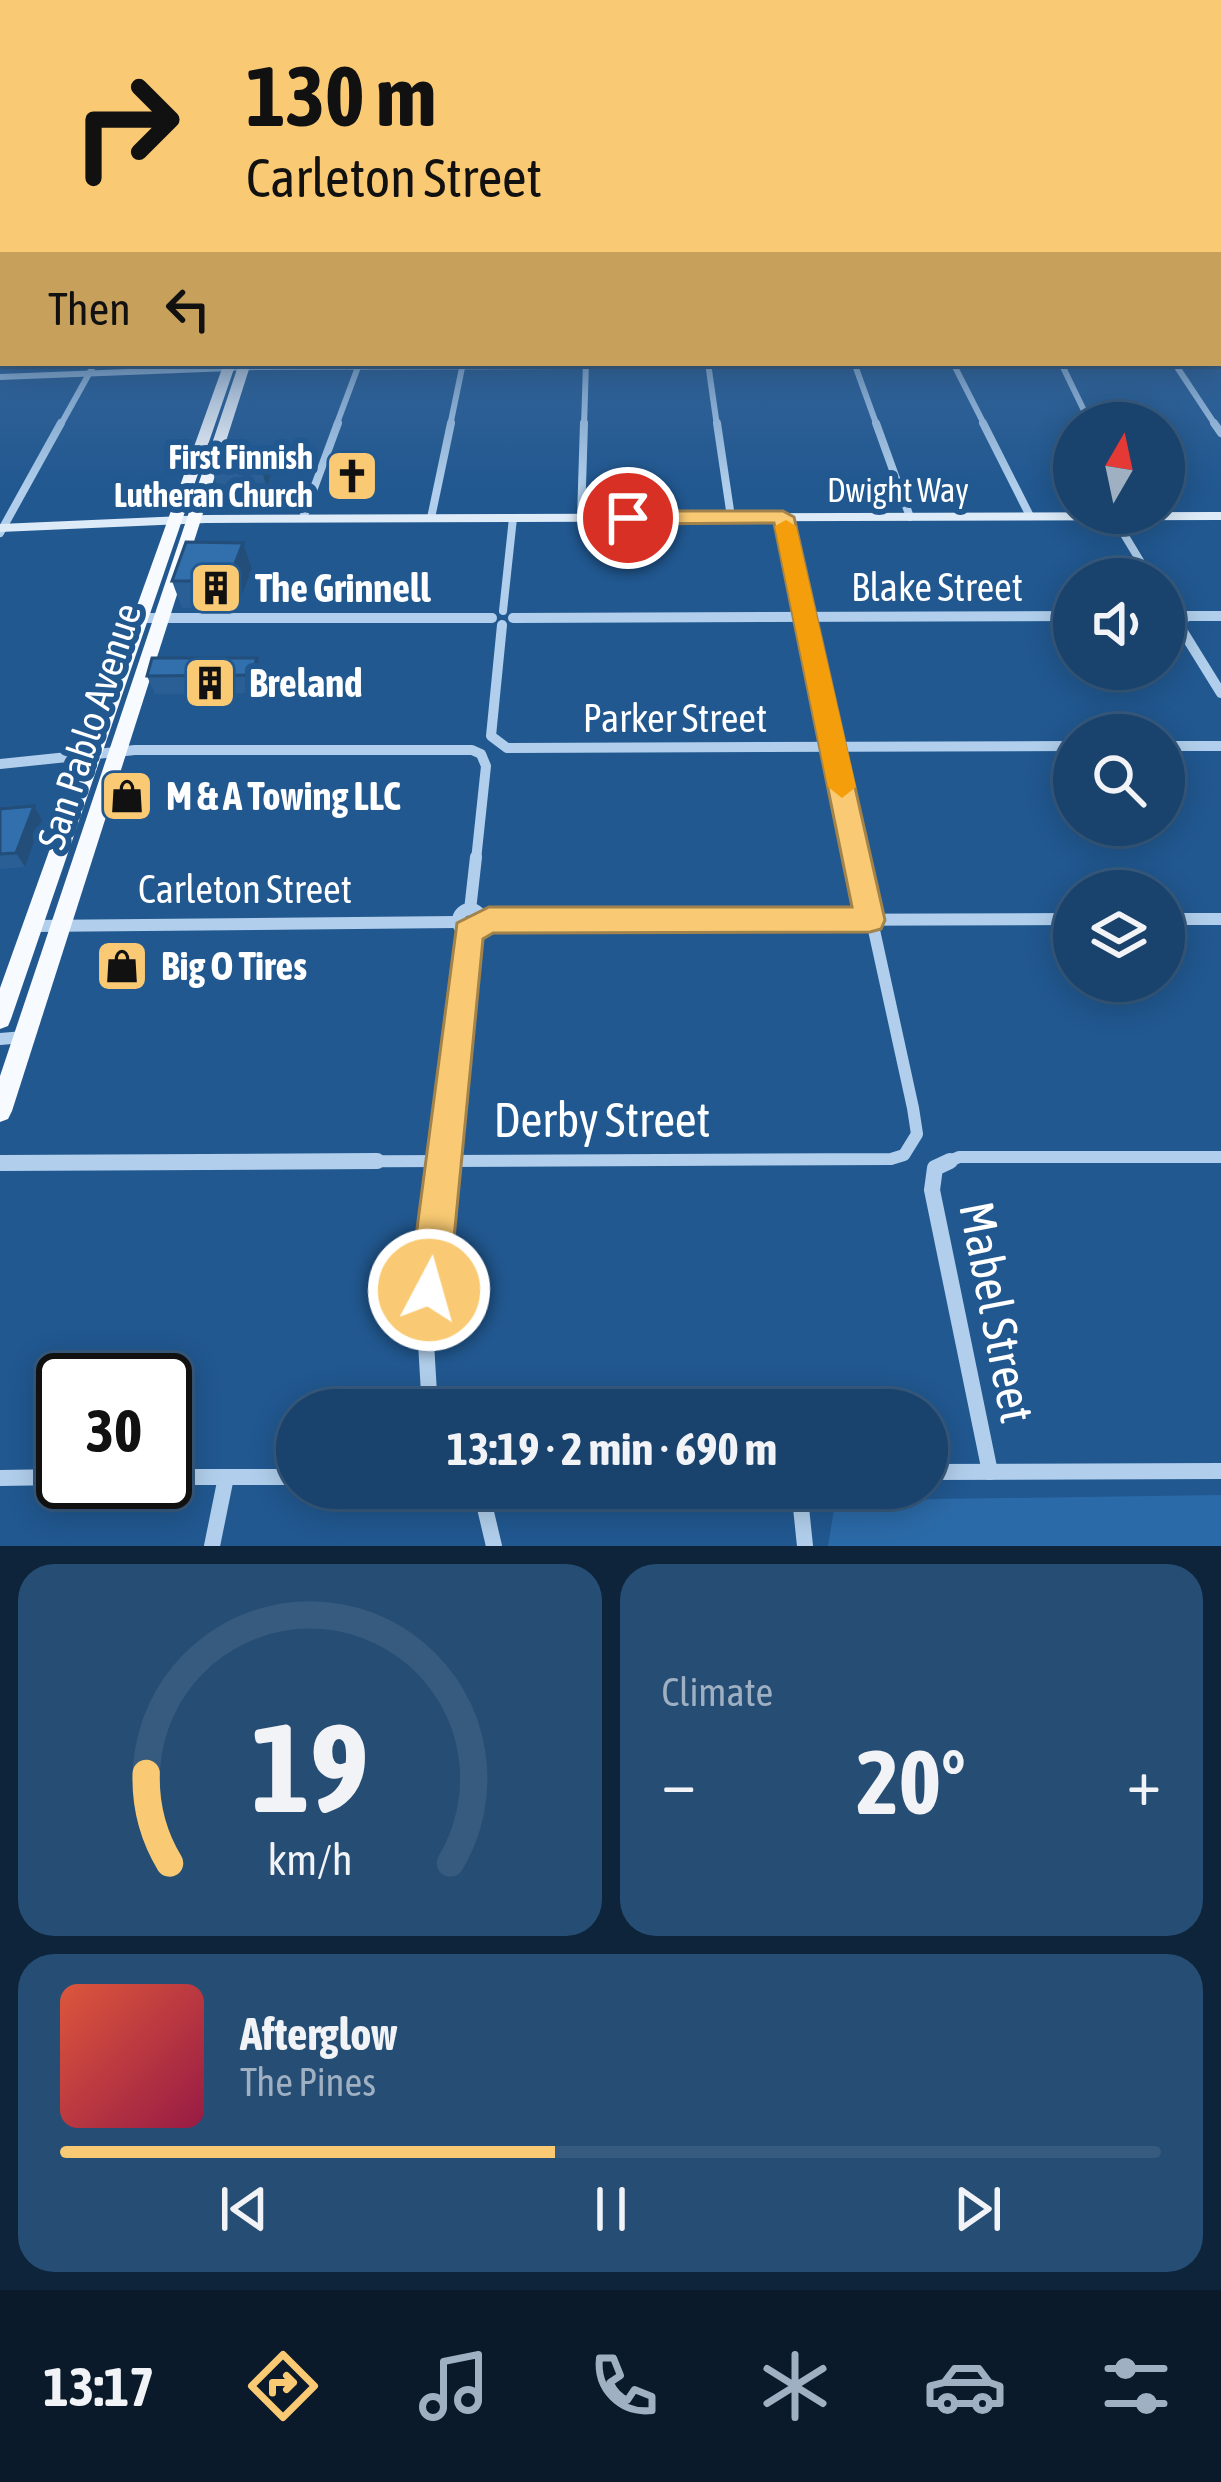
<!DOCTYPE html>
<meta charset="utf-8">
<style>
body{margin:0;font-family:"Asap Condensed",sans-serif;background:#264d74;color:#f1f3f6;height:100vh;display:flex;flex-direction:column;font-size:45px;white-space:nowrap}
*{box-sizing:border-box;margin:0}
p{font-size:39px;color:#9fb0c2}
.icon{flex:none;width:66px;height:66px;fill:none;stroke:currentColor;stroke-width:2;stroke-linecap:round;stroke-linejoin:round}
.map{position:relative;height:1546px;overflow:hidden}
.side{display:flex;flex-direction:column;gap:18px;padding:18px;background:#0e243b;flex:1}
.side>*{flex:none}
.guide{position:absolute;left:0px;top:0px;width:1221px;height:366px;box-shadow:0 6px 30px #0003,0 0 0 3px #375b7f;background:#f9ca73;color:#111;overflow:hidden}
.needle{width:78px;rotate:9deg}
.fabs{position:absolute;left:1053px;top:402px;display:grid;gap:24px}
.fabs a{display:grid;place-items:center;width:132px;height:132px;border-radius:50%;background:#19426c;box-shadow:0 6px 30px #0003,0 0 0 3px #375b7f;font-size:60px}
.speed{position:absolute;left:36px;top:1353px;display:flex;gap:24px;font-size:60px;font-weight:700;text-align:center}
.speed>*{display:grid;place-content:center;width:156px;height:156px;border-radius:50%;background:#19426c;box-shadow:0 6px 30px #0003,0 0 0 3px #375b7f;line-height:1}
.speed .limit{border:6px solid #111;border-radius:18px;background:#fff;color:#111}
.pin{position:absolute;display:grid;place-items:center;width:102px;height:102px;color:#fff;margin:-51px;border:6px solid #fff;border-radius:50%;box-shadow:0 3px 12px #0007}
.me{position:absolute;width:132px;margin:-66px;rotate:6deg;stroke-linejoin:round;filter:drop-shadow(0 0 9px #0008)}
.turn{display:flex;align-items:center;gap:42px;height:252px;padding:0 48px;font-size:54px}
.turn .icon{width:156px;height:156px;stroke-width:2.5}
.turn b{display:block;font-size:84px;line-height:102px}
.then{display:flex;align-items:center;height:114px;padding:0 48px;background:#0003;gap:24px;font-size:45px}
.big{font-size:90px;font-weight:700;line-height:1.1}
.side .widget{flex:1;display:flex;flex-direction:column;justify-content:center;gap:18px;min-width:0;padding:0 42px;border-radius:36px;background:#264d74}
.side .dial{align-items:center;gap:0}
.dial svg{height:312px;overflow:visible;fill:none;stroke:#375b7f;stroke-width:7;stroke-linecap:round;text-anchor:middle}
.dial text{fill:#f1f3f6;stroke:none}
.song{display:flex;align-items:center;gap:36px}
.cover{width:144px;height:144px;border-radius:18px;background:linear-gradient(135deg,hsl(10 70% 55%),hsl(340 70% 35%))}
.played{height:12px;border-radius:6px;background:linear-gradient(90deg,#f9ca73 45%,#375b7f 45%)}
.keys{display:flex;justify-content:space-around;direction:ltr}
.heat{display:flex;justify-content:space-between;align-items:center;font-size:66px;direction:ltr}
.side .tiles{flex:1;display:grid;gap:18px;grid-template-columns:1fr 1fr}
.widget:last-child{grid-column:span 2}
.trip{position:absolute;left:276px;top:1389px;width:672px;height:120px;border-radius:60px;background:#19426c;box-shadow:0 6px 30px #0003,0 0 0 3px #375b7f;font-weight:700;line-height:120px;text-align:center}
.tabs{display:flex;height:192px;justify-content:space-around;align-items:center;background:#0a1a2b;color:#9fb0c2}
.tabs .icon{width:84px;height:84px}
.tabs .selected{color:#f9ca73}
.tabs b{font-size:54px;color:#f1f3f6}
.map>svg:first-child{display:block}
.green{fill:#2b6aa8}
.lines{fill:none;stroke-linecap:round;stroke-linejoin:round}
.street-far4{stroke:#b1cfec;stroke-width:6}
.street-far3{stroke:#b1cfec;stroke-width:8}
.street-far2{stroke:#b1cfec;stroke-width:10}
.street-far1{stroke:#b1cfec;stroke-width:12}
.street{stroke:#b1cfec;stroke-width:16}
.secondary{fill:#ddebf9;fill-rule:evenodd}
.primary{fill:#f7faff;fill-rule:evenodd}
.wall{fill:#2a5f95}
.shaded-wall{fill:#224e79}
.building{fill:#316fad;stroke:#224e79;stroke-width:3}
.route{fill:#f9ca73;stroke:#a2834b;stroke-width:3}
.slow{fill:#f59e0b}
.labels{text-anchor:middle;stroke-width:12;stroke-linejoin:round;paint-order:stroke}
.far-poi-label{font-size:33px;font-weight:bold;fill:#fff;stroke:#215890;text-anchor:end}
.far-street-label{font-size:33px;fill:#fff;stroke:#215890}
.street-label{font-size:39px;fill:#fff;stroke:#215890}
.poi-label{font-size:39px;font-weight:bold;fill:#fff;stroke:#215890;text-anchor:start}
.near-street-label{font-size:48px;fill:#fff;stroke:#215890}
</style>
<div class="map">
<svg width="1221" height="1546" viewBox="0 0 1221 1546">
<rect width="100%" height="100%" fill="#215890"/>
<polygon class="green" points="1221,1495 1221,1546 828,1546 834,1510 843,1503 865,1500"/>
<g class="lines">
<g class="street-far4">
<polyline points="0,309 3,305"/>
<polyline points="708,363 717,426"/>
<polyline points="953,363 985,426"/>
<polyline points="1061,363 1090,423"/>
<polyline points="861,365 1169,365"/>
<polyline points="1182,365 1221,365"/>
<polyline points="1177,367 1216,426"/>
<polyline points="856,368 877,426"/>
<polyline points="0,377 257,367 848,365"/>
<polyline points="60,426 95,363"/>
<polyline points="336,426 358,367"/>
<polyline points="450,426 463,363"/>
<polyline points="584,426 586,363"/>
</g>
<g class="street-far3">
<polyline points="717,423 731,517"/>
<polyline points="876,423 910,517"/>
<polyline points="983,423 1030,516"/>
<polyline points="1214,423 1221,433"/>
<polyline points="1113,516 1151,579"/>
<polyline points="783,517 805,618"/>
<polyline points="303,518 338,423"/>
<polyline points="431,518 451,423"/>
<polyline points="581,518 584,423"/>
<polyline points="0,533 61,423"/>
<polyline points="1164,610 1176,610 1185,618"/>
<polyline points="503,611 513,518"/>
<polyline points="1184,616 1221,616"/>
<polyline points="141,618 492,618"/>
<polyline points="513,618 1074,616"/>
</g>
<g class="street-far2">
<polyline points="805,615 858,860"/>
<polyline points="1184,616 1221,616"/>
<polyline points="1164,617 1177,622 1185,618 1182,615"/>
<polyline points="141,618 492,618"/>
<polyline points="513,618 1074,616"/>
<polyline points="1177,622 1221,693"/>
<polyline points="502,625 491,736 507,748 1074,746"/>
<polyline points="1164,746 1221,746"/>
<polyline points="0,764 135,750 472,750 481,754 486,766 476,860"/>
</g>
<g class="street-far1">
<circle cx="470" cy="921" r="12"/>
<polyline points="470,910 476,857"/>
<polyline points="1164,919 1221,919"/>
<polyline points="483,921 1074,919"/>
<polyline points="33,926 457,922"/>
<polyline points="0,1039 24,1037"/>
<polyline points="0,1163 891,1159 904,1155 917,1134 913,1108 858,857"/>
<polyline points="443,1164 468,932"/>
<polyline points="943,1164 959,1157 1221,1157"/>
</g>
<g class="street">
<polyline points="950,1161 935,1168 932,1190 990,1472"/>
<polyline points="0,1163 377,1161"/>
<polyline points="430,1410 425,1326 443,1161"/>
<polyline points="927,1472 1221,1471"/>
<polyline points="165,1477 297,1477"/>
<polyline points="0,1478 63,1477"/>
<polyline points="472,1488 485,1508 494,1546"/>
<polyline points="799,1488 805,1546"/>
<polyline points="212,1546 226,1477"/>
</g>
<g class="secondary">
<polygon points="1218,282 1221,283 1221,292 1218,291"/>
<polygon points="1221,512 1221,520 206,523 0,532 0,524 206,515"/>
</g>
<g class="primary">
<polygon points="224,363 236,363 11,1019 8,1026 0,1029 0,988"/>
<polygon points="239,363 251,363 12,1111 8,1119 0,1122 0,1076"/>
</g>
</g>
<g class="wall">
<polygon points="272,469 267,489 218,490 213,472"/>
<polygon points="243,543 252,569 237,607 182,608 172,581"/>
<polygon points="152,658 263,676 257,693 155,694 147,676"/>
<polygon points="0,809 42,820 25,867 0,869"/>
</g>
<g class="shaded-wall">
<polygon points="267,452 272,469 267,489 262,471"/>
<polygon points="243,543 252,569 237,607 228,581"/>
<polygon points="257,658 263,676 257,693 251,675"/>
<polygon points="34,806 42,820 25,867 16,853"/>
</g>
<g class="building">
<polygon points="267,452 262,471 213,472 220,454"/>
<polygon points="186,542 243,543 228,581 172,581"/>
<polygon points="152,658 257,658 251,675 147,676"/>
<polygon points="34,806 16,853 0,854 0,809"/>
</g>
<linearGradient id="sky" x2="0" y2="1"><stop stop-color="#12304f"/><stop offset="0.56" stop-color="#3d6a9c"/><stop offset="1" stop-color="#3d6a9c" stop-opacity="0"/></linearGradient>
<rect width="1221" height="489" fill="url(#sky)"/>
<polygon class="route" points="783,511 794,517 885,920 881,929 870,932 493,933 483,939 449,1290 443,1304 429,1310 415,1304 409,1290 457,923 489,907 852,907 774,523 628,524 618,518 628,511"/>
<polygon class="slow" points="786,520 796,526 856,787 842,798 828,787 775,526"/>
<defs>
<g id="church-square" transform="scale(2.7)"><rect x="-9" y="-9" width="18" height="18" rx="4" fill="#f9ca73" stroke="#215890"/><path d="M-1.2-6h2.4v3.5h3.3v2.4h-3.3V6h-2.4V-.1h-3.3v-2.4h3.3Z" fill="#111"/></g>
<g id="building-square" transform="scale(2.7)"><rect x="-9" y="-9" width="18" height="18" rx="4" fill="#f9ca73" stroke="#215890"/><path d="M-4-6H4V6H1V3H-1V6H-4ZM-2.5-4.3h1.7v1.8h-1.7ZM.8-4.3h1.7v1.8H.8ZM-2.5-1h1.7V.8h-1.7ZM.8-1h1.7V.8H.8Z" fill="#111"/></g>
<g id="shop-square" transform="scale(2.7)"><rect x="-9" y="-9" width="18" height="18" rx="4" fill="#f9ca73" stroke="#215890"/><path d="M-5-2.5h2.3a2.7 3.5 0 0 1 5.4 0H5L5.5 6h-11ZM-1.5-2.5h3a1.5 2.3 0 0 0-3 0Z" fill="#111"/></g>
</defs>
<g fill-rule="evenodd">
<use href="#church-square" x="352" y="476"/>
<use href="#building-square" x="216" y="588"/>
<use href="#building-square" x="210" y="683"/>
<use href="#shop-square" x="127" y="796"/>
<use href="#shop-square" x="122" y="966"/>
</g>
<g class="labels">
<g class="far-poi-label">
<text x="313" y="469">First Finnish<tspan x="313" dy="38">Lutheran Church</tspan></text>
</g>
<g class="far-street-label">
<text x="898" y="502">Dwight Way</text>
</g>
<g class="street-label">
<text x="937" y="601">Blake Street</text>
<text x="675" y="732">Parker Street</text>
<text transform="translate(89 726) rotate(-72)" y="14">San Pablo Avenue</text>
<text x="245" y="903">Carleton Street</text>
</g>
<g class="poi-label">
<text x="255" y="602">The Grinnell</text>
<text x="249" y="697">Breland</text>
<text x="166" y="810">M &amp; A Towing LLC</text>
<text x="161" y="980">Big O Tires</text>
</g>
<g class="near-street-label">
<text x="602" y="1137">Derby Street</text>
<text transform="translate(997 1312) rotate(79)" y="17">Mabel Street</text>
</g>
</g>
</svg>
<div class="fabs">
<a><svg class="needle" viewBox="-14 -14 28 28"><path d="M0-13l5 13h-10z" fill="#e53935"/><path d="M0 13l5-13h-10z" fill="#9fb0c2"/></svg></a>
<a><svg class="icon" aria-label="sound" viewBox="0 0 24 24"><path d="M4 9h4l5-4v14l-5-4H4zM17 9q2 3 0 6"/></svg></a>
<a><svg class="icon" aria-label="search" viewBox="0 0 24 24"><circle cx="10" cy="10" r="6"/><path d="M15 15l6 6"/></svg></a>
<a><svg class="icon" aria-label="layers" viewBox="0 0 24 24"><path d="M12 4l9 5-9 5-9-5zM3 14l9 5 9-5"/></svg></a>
</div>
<div class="speed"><div class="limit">30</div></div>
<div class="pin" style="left:628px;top:518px;background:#d93025"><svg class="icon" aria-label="arrive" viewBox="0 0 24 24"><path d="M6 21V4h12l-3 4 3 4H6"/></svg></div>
<svg class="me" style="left:429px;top:1290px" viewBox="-20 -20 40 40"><circle r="17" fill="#f9ca73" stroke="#fff" stroke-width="3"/><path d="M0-11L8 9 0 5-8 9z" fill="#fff"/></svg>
<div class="trip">13:19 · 2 min · 690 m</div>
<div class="guide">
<div class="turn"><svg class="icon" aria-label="right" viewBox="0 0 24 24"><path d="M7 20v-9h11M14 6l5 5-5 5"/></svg><div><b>130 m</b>Carleton Street</div></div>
<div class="then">Then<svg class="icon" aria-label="left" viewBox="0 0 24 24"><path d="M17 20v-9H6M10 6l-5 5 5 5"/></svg></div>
</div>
</div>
<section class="side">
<div class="tiles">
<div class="widget dial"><svg viewBox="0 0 100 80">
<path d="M14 69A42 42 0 1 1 86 69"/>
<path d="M14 69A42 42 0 0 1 8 46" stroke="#f9ca73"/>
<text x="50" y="56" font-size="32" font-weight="700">19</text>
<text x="50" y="72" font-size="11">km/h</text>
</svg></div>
<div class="widget"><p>Climate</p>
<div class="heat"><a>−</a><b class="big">20°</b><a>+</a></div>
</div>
<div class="widget">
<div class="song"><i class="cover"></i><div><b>Afterglow</b><p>The Pines</p></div></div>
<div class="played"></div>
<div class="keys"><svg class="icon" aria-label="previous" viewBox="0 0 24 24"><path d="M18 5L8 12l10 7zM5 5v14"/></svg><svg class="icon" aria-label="pause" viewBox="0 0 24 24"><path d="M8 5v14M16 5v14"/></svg><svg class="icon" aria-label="next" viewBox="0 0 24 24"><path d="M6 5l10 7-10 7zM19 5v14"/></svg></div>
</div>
</div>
</section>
<nav class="tabs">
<b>13:17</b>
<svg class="icon selected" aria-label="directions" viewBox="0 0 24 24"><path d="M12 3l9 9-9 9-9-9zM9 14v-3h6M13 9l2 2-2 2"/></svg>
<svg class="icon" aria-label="music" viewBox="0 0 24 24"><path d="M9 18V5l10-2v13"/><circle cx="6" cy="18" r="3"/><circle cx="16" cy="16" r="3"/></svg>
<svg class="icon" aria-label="phone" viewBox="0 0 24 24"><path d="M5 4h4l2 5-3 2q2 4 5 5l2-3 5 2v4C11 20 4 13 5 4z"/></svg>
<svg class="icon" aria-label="climate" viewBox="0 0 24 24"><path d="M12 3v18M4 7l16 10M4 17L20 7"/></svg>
<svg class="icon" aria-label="car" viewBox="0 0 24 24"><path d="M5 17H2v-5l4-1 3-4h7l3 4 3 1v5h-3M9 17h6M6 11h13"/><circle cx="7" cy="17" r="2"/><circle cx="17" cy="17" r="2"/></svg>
<svg class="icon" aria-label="filters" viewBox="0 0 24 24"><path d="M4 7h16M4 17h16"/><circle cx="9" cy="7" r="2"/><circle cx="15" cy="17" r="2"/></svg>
</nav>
